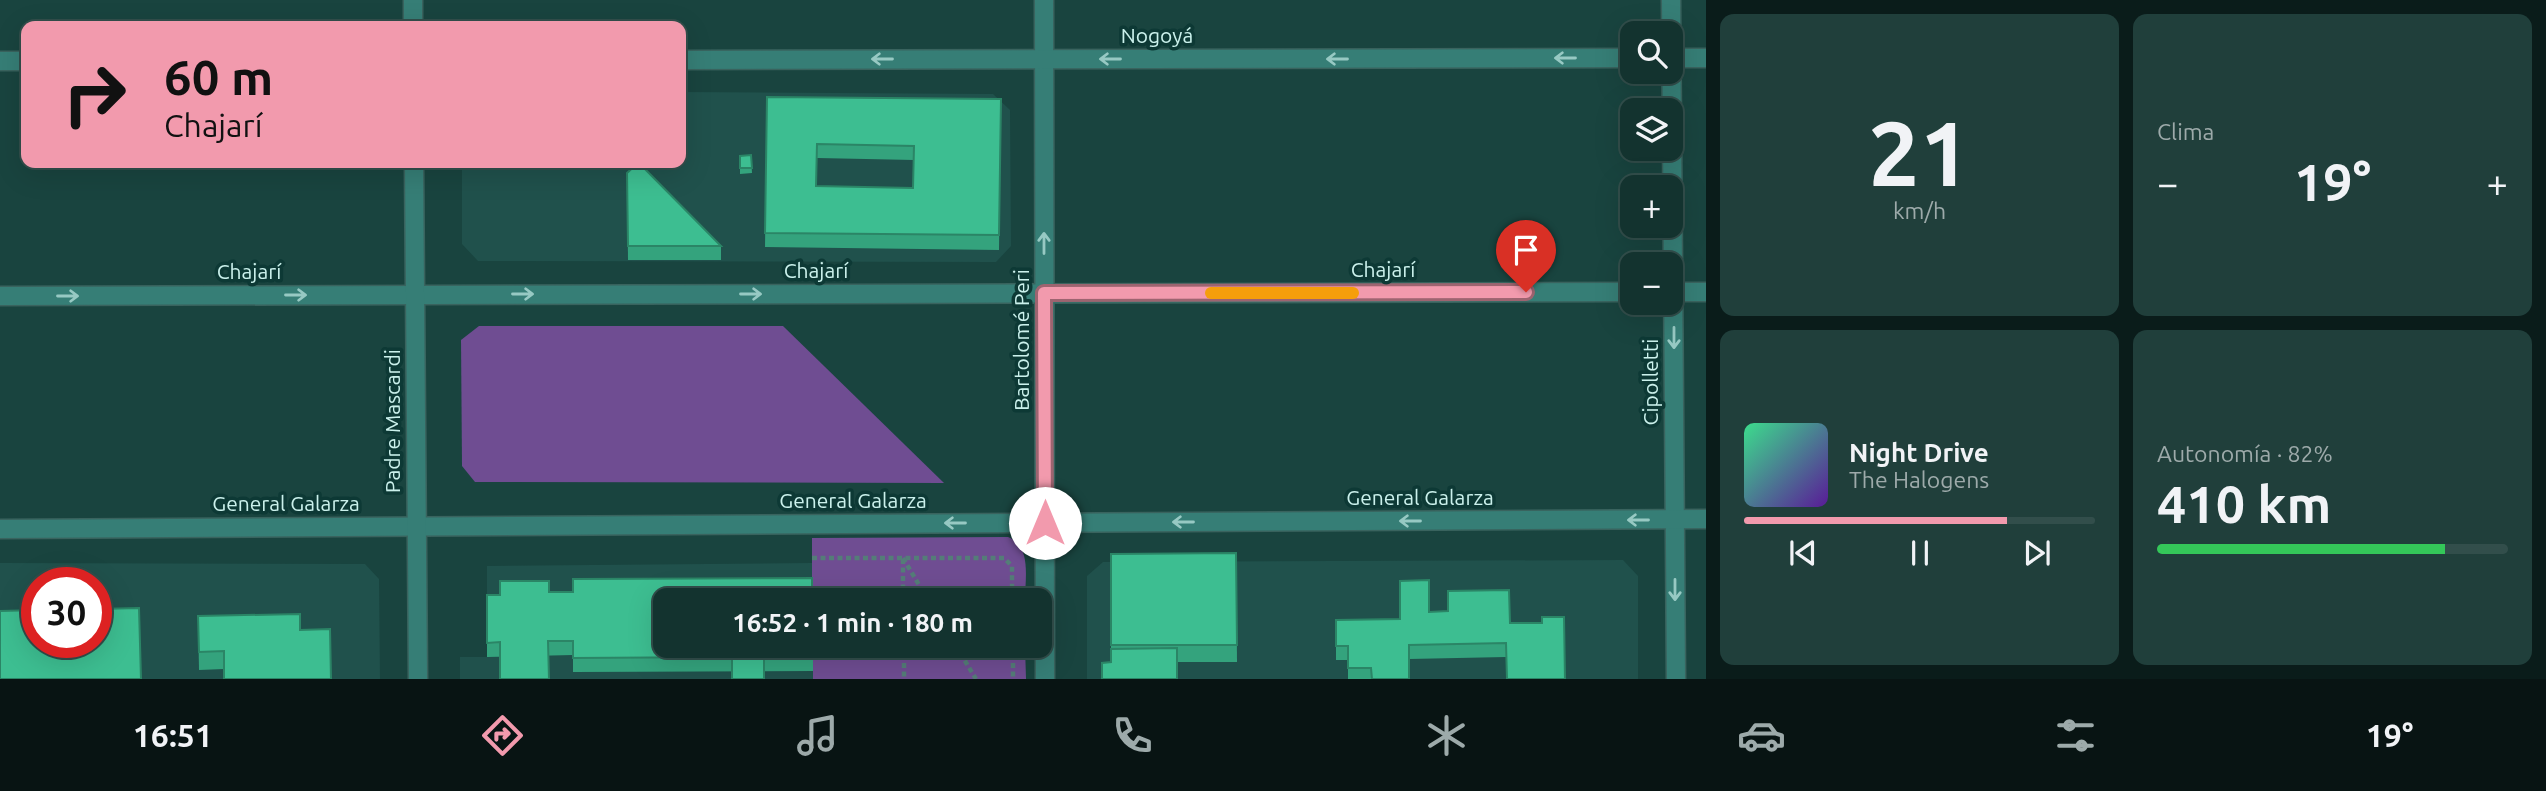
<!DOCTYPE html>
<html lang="es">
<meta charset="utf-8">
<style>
body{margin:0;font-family:Ubuntu,sans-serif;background:#203f3b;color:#f1f3f6;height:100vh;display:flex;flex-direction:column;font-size:26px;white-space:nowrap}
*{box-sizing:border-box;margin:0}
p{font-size:23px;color:#9daaaa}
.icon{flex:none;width:38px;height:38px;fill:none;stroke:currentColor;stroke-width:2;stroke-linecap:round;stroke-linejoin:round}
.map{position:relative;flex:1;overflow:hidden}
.side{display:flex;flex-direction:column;gap:14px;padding:14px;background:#0a1c1a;width:840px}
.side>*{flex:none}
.hud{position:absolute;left:21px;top:21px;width:665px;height:147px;border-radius:14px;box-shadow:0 7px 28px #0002,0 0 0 2px #324e4b;background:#f29aad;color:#111;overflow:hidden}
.tools{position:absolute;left:1620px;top:21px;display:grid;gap:14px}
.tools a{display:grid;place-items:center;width:63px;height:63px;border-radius:14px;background:#13332f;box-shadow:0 7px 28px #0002,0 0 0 2px #324e4b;font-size:35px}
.speed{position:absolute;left:21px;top:567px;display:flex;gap:14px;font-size:35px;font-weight:700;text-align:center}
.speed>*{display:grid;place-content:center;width:91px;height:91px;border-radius:50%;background:#13332f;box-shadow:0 7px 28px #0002,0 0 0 2px #324e4b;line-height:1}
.speed .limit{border:10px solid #d22;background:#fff;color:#111}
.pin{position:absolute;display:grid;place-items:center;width:60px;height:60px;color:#fff;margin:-72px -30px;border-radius:50% 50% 50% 0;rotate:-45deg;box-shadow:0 0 7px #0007}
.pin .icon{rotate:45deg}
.me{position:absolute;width:77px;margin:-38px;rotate:0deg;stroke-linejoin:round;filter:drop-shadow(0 0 5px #0008)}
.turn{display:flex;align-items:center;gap:24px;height:147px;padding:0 28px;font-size:32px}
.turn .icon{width:91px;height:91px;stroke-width:2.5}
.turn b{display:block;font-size:49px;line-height:60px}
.big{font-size:52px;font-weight:700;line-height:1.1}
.side .card{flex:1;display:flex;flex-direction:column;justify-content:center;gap:10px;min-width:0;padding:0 24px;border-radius:14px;background:#203f3b}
.side .dial{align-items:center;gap:0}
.dial b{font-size:91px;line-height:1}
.song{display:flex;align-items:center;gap:21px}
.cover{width:84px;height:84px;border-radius:10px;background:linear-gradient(135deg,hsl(150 70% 55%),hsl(270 70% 35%))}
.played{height:7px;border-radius:4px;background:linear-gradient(90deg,#f29aad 75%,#324e4b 75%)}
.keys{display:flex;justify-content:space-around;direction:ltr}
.heat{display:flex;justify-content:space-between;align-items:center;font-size:38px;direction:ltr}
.charge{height:10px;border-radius:5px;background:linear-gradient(90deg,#34c759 82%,#324e4b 0)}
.side .tiles{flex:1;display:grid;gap:14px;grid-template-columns:repeat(2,1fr)}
.trip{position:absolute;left:653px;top:588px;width:399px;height:70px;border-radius:14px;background:#13332f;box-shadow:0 7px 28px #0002,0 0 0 2px #324e4b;font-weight:700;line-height:70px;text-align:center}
.dock{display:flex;height:112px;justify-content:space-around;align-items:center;background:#081413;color:#9daaaa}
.dock .icon{width:49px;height:49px}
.dock .current{color:#f29aad}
.dock b{font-size:32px;color:#f1f3f6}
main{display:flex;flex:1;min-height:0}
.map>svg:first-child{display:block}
.built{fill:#20514c;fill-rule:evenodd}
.green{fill:#6f4d92}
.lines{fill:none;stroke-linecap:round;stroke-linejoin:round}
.minor-casing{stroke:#39635e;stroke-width:21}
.tertiary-casing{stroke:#39635e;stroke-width:21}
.path{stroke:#547d78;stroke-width:4.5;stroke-dasharray:5 3.5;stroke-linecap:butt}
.minor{stroke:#367e76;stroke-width:18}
.tertiary{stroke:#367e76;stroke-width:18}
.wall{fill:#34a37d;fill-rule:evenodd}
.building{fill:#3dbe91;stroke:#2b8566;stroke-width:2;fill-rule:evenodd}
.oneway{stroke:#97c9c3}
.route-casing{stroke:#9d6470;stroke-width:18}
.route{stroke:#f29aad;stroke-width:12}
.slow{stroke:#f59e0b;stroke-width:12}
.labels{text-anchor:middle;stroke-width:7;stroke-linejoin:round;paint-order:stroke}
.street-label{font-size:21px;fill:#cbf1ec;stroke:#0d3935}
</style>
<main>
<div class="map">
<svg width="1706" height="679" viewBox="0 0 1706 679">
<rect width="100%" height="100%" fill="#19443f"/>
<g class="built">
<polygon points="681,92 993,94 1010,110 1011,246 996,262 478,261 462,244 462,163 681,163"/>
<polygon points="1623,560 1638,576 1638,679 1087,679 1087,576 1103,562"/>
<path d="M 0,563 L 365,564 L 379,579 L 380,679 L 0,679 ZM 37,583 L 96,583 L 96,642 L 37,642 Z"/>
<polygon points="812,563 812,600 665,600 665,646 813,646 813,679 460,679 460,657 487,657 487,566"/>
</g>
<g class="green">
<polygon points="479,326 783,326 944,483 475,482 462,466 461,340"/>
<path d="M 1008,537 C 1032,546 1025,579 1025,600 L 812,600 L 812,538 Z"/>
<polygon points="813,646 1025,646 1026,679 813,679"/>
</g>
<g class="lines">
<g class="minor-casing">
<g id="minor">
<polyline points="1044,0 1045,679"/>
<polyline points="1671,0 1676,679"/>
<polyline points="1671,58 1706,58"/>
<polyline points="681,60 1633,58"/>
<polyline points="0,61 26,61"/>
<polyline points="1671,292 1706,292"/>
<polyline points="0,296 1633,292"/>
<polyline points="0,529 1706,519"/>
</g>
</g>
<g class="tertiary-casing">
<g id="tertiary">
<polyline points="413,0 413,26"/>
<polyline points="414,163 418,679"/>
</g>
</g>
<g class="path">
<polyline points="812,558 1004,558 1012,566 1012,600"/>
<polyline points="903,558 928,600"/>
<polyline points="903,559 903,600"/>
<polyline points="904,646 904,679"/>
<polyline points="956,646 976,679"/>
<polyline points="1013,646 1013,679"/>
</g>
<use href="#minor" class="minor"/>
<use href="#tertiary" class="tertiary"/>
</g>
<g class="wall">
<path d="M 767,97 L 1001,99 L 999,250 L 765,247 ZM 817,158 L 914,160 L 913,188 L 816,186 Z"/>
<polygon points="751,155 752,173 740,174 740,156"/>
<polygon points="627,173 721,246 721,260 628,260"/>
<polygon points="1236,553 1237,662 1111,662 1111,554"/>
<polygon points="549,592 813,646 813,671 573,672 573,655 487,657 487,595"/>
<polygon points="1429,612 1510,623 1506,657 1409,659 1409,679 1348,679 1348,660 1336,660 1336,620 1400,619"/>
<polygon points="198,616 300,630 224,669 199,670"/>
</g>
<g class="building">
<path d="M 767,97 L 1001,99 L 999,235 L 765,233 ZM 817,144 L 914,146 L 913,188 L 816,186 Z"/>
<polygon points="751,155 752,168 740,168 740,156"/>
<polygon points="638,163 639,163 721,246 628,246 627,173"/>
<polygon points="1236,553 1237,645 1111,645 1111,554"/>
<polygon points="812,578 812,600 665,600 665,646 813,646 813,656 764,657 764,679 732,679 732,657 573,658 573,641 548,641 549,679 500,679 500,642 487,643 487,595 500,595 500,581 549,581 549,592 573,592 573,579"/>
<polygon points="1429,580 1429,612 1448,611 1448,591 1509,590 1510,623 1542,623 1542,617 1564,617 1565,679 1507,679 1506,643 1409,645 1409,679 1372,679 1371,668 1348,668 1348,646 1336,646 1336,620 1400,619 1400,581"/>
<polygon points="139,608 141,679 0,679 0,611 37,610 37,642 96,642 96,609"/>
<polygon points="300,614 300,630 330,629 331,679 224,679 224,651 199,652 198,616"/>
<polygon points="1177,648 1177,679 1102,679 1102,663 1111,662 1111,649"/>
</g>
<defs><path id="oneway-shaft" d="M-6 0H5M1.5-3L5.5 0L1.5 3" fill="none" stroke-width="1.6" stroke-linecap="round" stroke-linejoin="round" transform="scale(1.75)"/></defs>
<g class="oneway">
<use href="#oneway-shaft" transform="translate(1565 58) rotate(180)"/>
<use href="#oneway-shaft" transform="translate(882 59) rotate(180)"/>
<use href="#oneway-shaft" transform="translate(1110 59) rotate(180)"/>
<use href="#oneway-shaft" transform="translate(1337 59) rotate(180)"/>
<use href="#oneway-shaft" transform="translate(1044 243) rotate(-90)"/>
<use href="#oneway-shaft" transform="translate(523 294)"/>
<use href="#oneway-shaft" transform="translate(751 294)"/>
<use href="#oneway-shaft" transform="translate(296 295)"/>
<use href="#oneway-shaft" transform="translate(68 296)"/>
<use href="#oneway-shaft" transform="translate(1674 338) rotate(90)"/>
<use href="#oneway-shaft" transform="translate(1638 520) rotate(180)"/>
<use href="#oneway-shaft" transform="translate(1410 521) rotate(180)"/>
<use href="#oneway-shaft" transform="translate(1183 522) rotate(180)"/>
<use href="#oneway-shaft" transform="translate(955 523) rotate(180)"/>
<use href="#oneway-shaft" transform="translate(1675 590) rotate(90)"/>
</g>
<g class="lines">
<g class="route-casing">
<polyline id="route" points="1045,523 1044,293 1526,292"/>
</g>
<use href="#route" class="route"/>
<polyline class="slow" points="1211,293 1353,293"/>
</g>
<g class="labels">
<g class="street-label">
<text x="1157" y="43">Nogoyá</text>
<text x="1383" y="277">Chajarí</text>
<text x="816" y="278">Chajarí</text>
<text x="249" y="279">Chajarí</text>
<text transform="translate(1022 340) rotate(-90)" y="7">Bartolomé Peri</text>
<text transform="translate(1651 382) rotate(-90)" y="7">Cipolletti</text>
<text transform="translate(393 421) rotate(-90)" y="7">Padre Mascardi</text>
<text x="1420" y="505">General Galarza</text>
<text x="853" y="508">General Galarza</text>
<text x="286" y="511">General Galarza</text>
</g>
</g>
</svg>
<div class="tools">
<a><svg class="icon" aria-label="search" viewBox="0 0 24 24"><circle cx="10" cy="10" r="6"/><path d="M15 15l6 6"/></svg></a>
<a><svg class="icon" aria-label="layers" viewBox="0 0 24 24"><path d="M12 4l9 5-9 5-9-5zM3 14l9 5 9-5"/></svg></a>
<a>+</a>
<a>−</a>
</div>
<div class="speed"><div class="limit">30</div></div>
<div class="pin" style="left:1526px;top:292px;background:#d93025"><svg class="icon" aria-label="arrive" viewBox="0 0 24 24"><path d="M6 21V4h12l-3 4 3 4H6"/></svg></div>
<svg class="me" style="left:1045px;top:523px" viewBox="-20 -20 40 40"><circle r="19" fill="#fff"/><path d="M0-13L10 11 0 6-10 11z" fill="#f29aad"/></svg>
<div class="trip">16:52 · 1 min · 180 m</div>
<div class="hud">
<div class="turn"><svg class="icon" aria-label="right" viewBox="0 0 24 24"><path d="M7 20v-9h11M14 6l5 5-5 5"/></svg><div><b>60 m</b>Chajarí</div></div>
</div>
</div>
<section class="side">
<div class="tiles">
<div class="card dial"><b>21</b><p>km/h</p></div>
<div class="card"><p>Clima</p>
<div class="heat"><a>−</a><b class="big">19°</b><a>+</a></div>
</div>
<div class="card">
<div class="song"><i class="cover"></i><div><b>Night Drive</b><p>The Halogens</p></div></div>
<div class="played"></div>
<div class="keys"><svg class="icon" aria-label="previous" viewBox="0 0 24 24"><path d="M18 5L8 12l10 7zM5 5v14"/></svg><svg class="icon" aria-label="pause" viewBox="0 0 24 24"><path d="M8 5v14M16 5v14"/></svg><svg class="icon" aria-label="next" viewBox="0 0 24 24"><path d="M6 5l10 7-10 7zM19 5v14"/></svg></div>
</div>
<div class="card"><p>Autonomía · 82%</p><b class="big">410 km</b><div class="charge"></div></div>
</div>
</section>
</main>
<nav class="dock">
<b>16:51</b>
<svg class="icon current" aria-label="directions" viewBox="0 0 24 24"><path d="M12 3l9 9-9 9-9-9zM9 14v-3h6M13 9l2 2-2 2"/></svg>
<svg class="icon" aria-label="music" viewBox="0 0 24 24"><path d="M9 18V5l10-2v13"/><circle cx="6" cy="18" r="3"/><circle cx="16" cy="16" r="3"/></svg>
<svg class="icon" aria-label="phone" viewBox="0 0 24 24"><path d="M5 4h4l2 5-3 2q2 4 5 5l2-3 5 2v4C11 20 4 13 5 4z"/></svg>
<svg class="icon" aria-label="climate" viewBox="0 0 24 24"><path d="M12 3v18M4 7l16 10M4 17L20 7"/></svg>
<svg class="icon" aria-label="car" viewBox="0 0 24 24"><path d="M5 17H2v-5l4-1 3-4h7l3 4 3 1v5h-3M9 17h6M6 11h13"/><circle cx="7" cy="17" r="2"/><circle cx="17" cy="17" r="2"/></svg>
<svg class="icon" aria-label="filters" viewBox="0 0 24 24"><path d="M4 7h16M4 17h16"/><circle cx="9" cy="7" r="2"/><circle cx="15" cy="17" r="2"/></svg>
<b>19°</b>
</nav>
